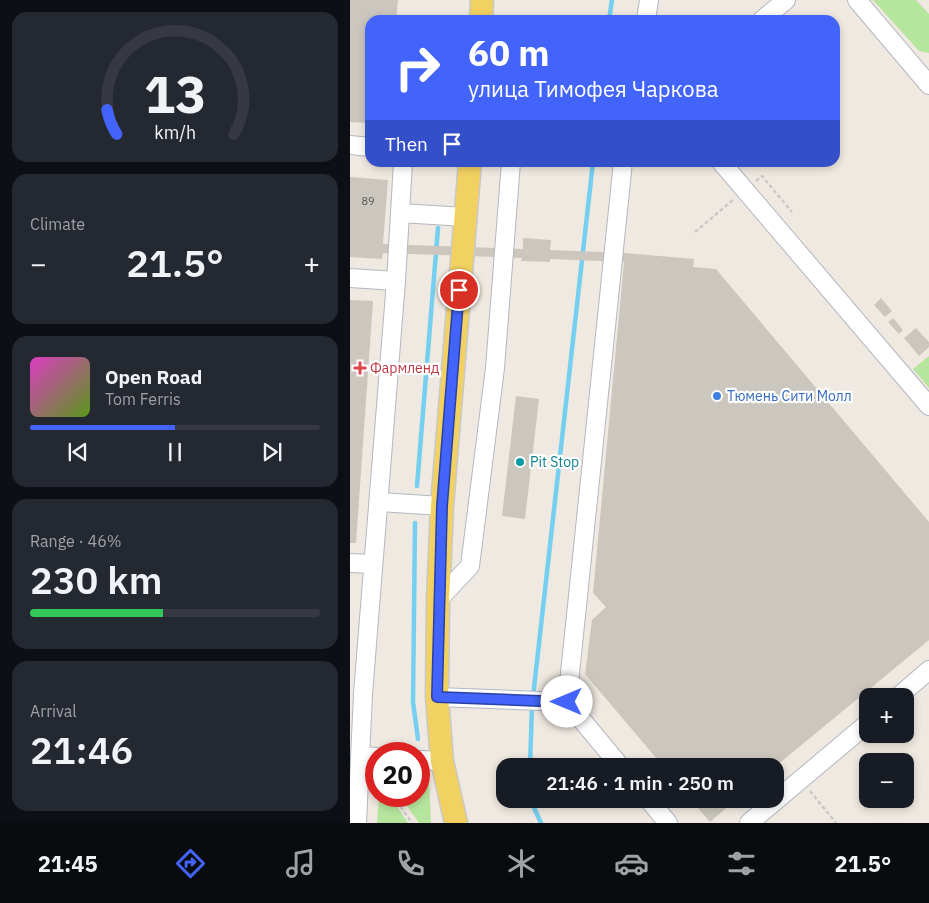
<!DOCTYPE html>
<meta charset="utf-8">
<style>
body{margin:0;font-family:"IBM Plex Sans",sans-serif;background:#242831;color:#f1f3f6;height:100vh;display:flex;flex-direction:column;font-size:19px;white-space:nowrap}
*{box-sizing:border-box;margin:0}
p{font-size:16px;color:#9ea1a6}
.icon{flex:none;width:28px;height:28px;fill:none;stroke:currentColor;stroke-width:2;stroke-linecap:round;stroke-linejoin:round}
.map{position:relative;flex:1;overflow:hidden}
.sheet{display:flex;flex-direction:column;gap:12px;padding:12px;background:#0d0f14;width:350px}
.sheet>*{flex:none}
.guide{position:absolute;left:15px;top:15px;width:475px;height:152px;border-radius:15px;box-shadow:0 2px 8px #0003;background:#4264fb;color:#fff;overflow:hidden}
.fabs{position:absolute;left:509px;top:688px;display:grid;gap:10px}
.fabs a{display:grid;place-items:center;width:55px;height:55px;border-radius:10px;background:#171b24;box-shadow:0 2px 8px #0003;font-size:25px}
.speed{position:absolute;left:15px;top:742px;display:flex;gap:10px;font-size:25px;font-weight:700;text-align:center}
.speed>*{display:grid;place-content:center;width:65px;height:65px;border-radius:50%;background:#171b24;box-shadow:0 2px 8px #0003;line-height:1}
.speed .limit{border:8px solid #d22;background:#fff;color:#111}
.pin{position:absolute;display:grid;place-items:center;width:42px;height:42px;color:#fff;margin:-21px;border:2px solid #fff;border-radius:50%;box-shadow:0 1px 5px #0007}
.me{position:absolute;width:55px;margin:-28px;rotate:270deg;stroke-linejoin:round;filter:drop-shadow(0 0 4px #0008)}
.turn{display:flex;align-items:center;gap:18px;height:105px;padding:0 20px;font-size:22px}
.turn .icon{width:65px;height:65px;stroke-width:2.5}
.turn b{display:block;font-size:35px;line-height:42px}
.then{display:flex;align-items:center;height:48px;padding:0 20px;background:#0003;gap:10px;font-size:19px}
.big{font-size:38px;font-weight:600;line-height:1.1}
.sheet .widget{flex:1;display:flex;flex-direction:column;justify-content:center;gap:8px;min-width:0;padding:0 18px;border-radius:15px;background:#242831}
.sheet .dial{align-items:center;gap:0}
.dial svg{height:130px;overflow:visible;fill:none;stroke:#363941;stroke-width:7;stroke-linecap:round;text-anchor:middle}
.dial text{fill:#f1f3f6;stroke:none}
.song{display:flex;align-items:center;gap:15px}
.cover{width:60px;height:60px;border-radius:8px;background:linear-gradient(135deg,hsl(310 70% 55%),hsl(90 70% 35%))}
.played{height:5px;border-radius:2px;background:linear-gradient(90deg,#4264fb 50%,#363941 50%)}
.keys{display:flex;justify-content:space-around;direction:ltr}
.heat{display:flex;justify-content:space-between;align-items:center;font-size:28px;direction:ltr}
.charge{height:8px;border-radius:4px;background:linear-gradient(90deg,#34c759 46%,#363941 0)}
.trip{position:absolute;left:146px;top:758px;width:288px;height:50px;border-radius:15px;background:#171b24;box-shadow:0 2px 8px #0003;font-weight:600;line-height:50px;text-align:center}
.dock{display:flex;height:80px;justify-content:space-around;align-items:center;background:#090b0e;color:#9ea1a6}
.dock .icon{width:35px;height:35px}
.dock .selected{color:#4264fb}
.dock b{font-size:22px;color:#f1f3f6}
main{display:flex;flex:1;min-height:0}
.map>svg:first-child{display:block}
.green{fill:#b6e59e}
.lines{fill:none;stroke-linecap:round;stroke-linejoin:round}
.stream{stroke:#75cff0;stroke-width:4.5}
.building{fill:#cbc7bf}
.minor-casing{stroke:#b4b7c1;stroke-width:20}
.major-casing{stroke:#c9c9c9;stroke-width:25}
.path{stroke:#c9c9c9;stroke-width:2.5;stroke-dasharray:4 2.5;stroke-linecap:butt}
.minor{stroke:#fff;stroke-width:18}
.major{stroke:#f2d163;stroke-width:22}
.route-casing{stroke:#2b41a3;stroke-width:12}
.route{stroke:#4264fb;stroke-width:9}
.health-dot{fill:#e0444e;stroke:#fff;stroke-width:2}
.shop-dot{fill:#3f7fe0;stroke:#fff;stroke-width:2}
.culture-dot{fill:#0f9aa8;stroke:#fff;stroke-width:2}
.labels{text-anchor:middle;stroke-width:4.5;stroke-linejoin:round;paint-order:stroke}
.number-label{font-size:11px;fill:#555452}
.health-label{font-size:14px;fill:#be3a42;stroke:#fff;text-anchor:start}
.shop-label{font-size:14px;fill:#366cbe;stroke:#fff;text-anchor:start}
.culture-label{font-size:14px;fill:#0d838f;stroke:#fff;text-anchor:start}
</style>
<main>
<section class="sheet">
<div class="widget dial"><svg viewBox="0 0 100 80">
<path d="M14 69A42 42 0 1 1 86 69"/>
<path d="M14 69A42 42 0 0 1 8 54" stroke="#4264fb"/>
<text x="50" y="56" font-size="32" font-weight="700">13</text>
<text x="50" y="72" font-size="11">km/h</text>
</svg></div>
<div class="widget"><p>Climate</p>
<div class="heat"><a>−</a><b class="big">21.5°</b><a>+</a></div>
</div>
<div class="widget">
<div class="song"><i class="cover"></i><div><b>Open Road</b><p>Tom Ferris</p></div></div>
<div class="played"></div>
<div class="keys"><svg class="icon" aria-label="previous" viewBox="0 0 24 24"><path d="M18 5L8 12l10 7zM5 5v14"/></svg><svg class="icon" aria-label="pause" viewBox="0 0 24 24"><path d="M8 5v14M16 5v14"/></svg><svg class="icon" aria-label="next" viewBox="0 0 24 24"><path d="M6 5l10 7-10 7zM19 5v14"/></svg></div>
</div>
<div class="widget"><p>Range · 46%</p><b class="big">230 km</b><div class="charge"></div></div>
<div class="widget"><p>Arrival</p><b class="big">21:46</b></div>
</section>
<div class="map">
<svg width="579" height="823" viewBox="0 0 579 823">
<rect width="100%" height="100%" fill="#efe9e1"/>
<g class="green">
<polygon points="523,0 566,0 579,14 579,53 569,51"/>
<polygon points="579,356 579,388 563,369"/>
<polygon points="69,771 74,772 79,780 81,823 69,823 50,796 69,796"/>
<polygon points="29,796 40,796 58,823 27,823"/>
</g>
<g class="lines">
<g class="stream">
<polyline points="259,20 262,0"/>
<polyline points="67,486 88,228"/>
<polyline points="65,523 63,702 68,739"/>
<polyline points="183,697 243,162"/>
<polyline points="180,766 182,705"/>
<polyline points="180,799 191,823"/>
</g>
</g>
<g class="building">
<polygon points="0,0 48,0 46,20 20,20 20,123 0,122"/>
<polygon points="0,177 38,180 33,244 173,249 173,238 201,240 200,250 275,253 344,259 343,267 366,269 579,522 579,640 426,766 313,766 235,674 242,620 256,607 243,593 274,262 200,259 200,262 171,261 172,258 33,253 32,259 0,257"/>
<polygon points="531,298 542,311 535,317 524,305"/>
<polygon points="0,300 23,301 6,543 0,543"/>
<polygon points="543,318 553,330 549,334 538,322"/>
<polygon points="566,328 579,342 579,347 569,356 554,338"/>
<polygon points="166,396 189,399 175,519 152,516"/>
<polygon points="340,799 387,799 360,822"/>
</g>
<g class="lines">
<g class="minor-casing">
<g id="minor">
<polyline points="507,0 579,85"/>
<polyline points="296,20 299,0"/>
<polyline points="412,20 436,0"/>
<polyline points="0,145 20,147"/>
<polyline points="371,162 579,406"/>
<polyline points="50,213 53,162"/>
<polyline points="0,278 46,281 50,213 115,217"/>
<polyline points="29,502 92,506"/>
<polyline points="0,563 22,564"/>
<polyline points="88,600 120,566 145,368 161,162"/>
<polyline points="549,696 579,670"/>
<polyline points="87,697 217,702"/>
<polyline points="11,756 26,757"/>
<polyline points="69,760 92,761"/>
<polyline points="270,766 217,702 273,162"/>
<polyline points="298,799 318,823"/>
<polyline points="7,823 13,694 46,281"/>
<polyline points="399,823 518,723"/>
</g>
</g>
<g class="major-casing">
<g id="major">
<polyline points="131,20 132,0"/>
<polyline points="106,823 92,761 87,697 88,600 92,506 120,162"/>
</g>
</g>
<g class="path">
<polyline points="406,181 412,176 442,212"/>
<polyline points="345,232 383,200"/>
<polyline points="460,791 486,823"/>
<polyline points="43,796 62,823"/>
</g>
<use href="#minor" class="minor"/>
<use href="#major" class="major"/>
</g>
<g class="lines">
<g class="route-casing">
<polyline id="route" points="109,290 92,506 87,697 217,702"/>
</g>
<use href="#route" class="route"/>
</g>
<path class="health-dot" d="M7.5 360.5h5v5h5v5h-5v5h-5v-5h-5v-5h5z"/>
<circle class="shop-dot" cx="367" cy="396" r="5"/>
<circle class="culture-dot" cx="170" cy="462" r="5"/>
<g class="labels">
<g class="number-label">
<text x="18" y="205">89</text>
</g>
<g class="health-label">
<text x="20" y="373">Фармленд</text>
</g>
<g class="shop-label">
<text x="377" y="401">Тюмень Сити Молл</text>
</g>
<g class="culture-label">
<text x="180" y="467">Pit Stop</text>
</g>
</g>
</svg>
<div class="fabs">
<a>+</a>
<a>−</a>
</div>
<div class="speed"><div class="limit">20</div></div>
<div class="pin" style="left:109px;top:290px;background:#d93025"><svg class="icon" aria-label="arrive" viewBox="0 0 24 24"><path d="M6 21V4h12l-3 4 3 4H6"/></svg></div>
<svg class="me" style="left:217px;top:702px" viewBox="-20 -20 40 40"><circle r="19" fill="#fff"/><path d="M0-13L10 11 0 6-10 11z" fill="#4264fb"/></svg>
<div class="trip">21:46 · 1 min · 250 m</div>
<div class="guide">
<div class="turn"><svg class="icon" aria-label="right" viewBox="0 0 24 24"><path d="M7 20v-9h11M14 6l5 5-5 5"/></svg><div><b>60 m</b>улица Тимофея Чаркова</div></div>
<div class="then">Then<svg class="icon" aria-label="arrive" viewBox="0 0 24 24"><path d="M6 21V4h12l-3 4 3 4H6"/></svg></div>
</div>
</div>
</main>
<nav class="dock">
<b>21:45</b>
<svg class="icon selected" aria-label="directions" viewBox="0 0 24 24"><path d="M12 3l9 9-9 9-9-9zM9 14v-3h6M13 9l2 2-2 2"/></svg>
<svg class="icon" aria-label="music" viewBox="0 0 24 24"><path d="M9 18V5l10-2v13"/><circle cx="6" cy="18" r="3"/><circle cx="16" cy="16" r="3"/></svg>
<svg class="icon" aria-label="phone" viewBox="0 0 24 24"><path d="M5 4h4l2 5-3 2q2 4 5 5l2-3 5 2v4C11 20 4 13 5 4z"/></svg>
<svg class="icon" aria-label="climate" viewBox="0 0 24 24"><path d="M12 3v18M4 7l16 10M4 17L20 7"/></svg>
<svg class="icon" aria-label="car" viewBox="0 0 24 24"><path d="M5 17H2v-5l4-1 3-4h7l3 4 3 1v5h-3M9 17h6M6 11h13"/><circle cx="7" cy="17" r="2"/><circle cx="17" cy="17" r="2"/></svg>
<svg class="icon" aria-label="filters" viewBox="0 0 24 24"><path d="M4 7h16M4 17h16"/><circle cx="9" cy="7" r="2"/><circle cx="15" cy="17" r="2"/></svg>
<b>21.5°</b>
</nav>
